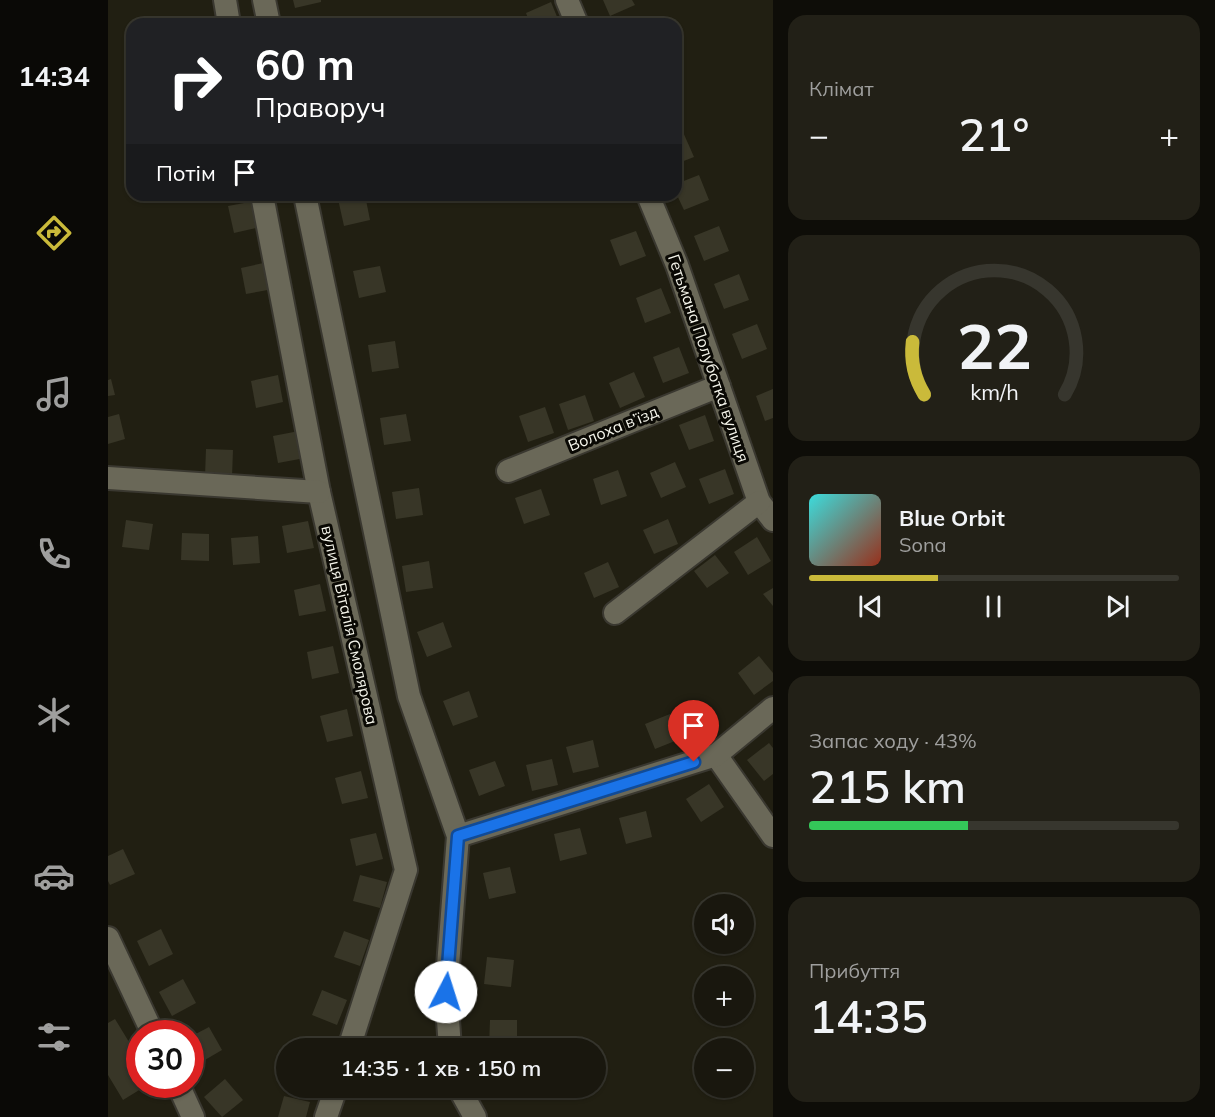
<!DOCTYPE html>
<html lang="uk">
<meta charset="utf-8">
<style>
body{margin:0;font-family:Mulish,sans-serif;background:#222017;color:#f1f3f6;height:100vh;display:flex;flex-direction:column;font-size:22px;white-space:nowrap}
*{box-sizing:border-box;margin:0}
p{font-size:20px;color:#9f9f9e}
.icon{flex:none;width:33px;height:33px;fill:none;stroke:currentColor;stroke-width:2;stroke-linecap:round;stroke-linejoin:round}
.map{position:relative;flex:1;overflow:hidden}
.panel{display:flex;flex-direction:column;gap:15px;padding:15px;background:#0e0d08;width:442px}
.panel>*{flex:none}
.guide{position:absolute;left:18px;top:18px;width:556px;height:183px;border-radius:18px;box-shadow:0 2px 4px #0004,0 0 0 2px #37362e;background:#202124;color:#fff;overflow:hidden}
.tools{position:absolute;left:586px;top:894px;display:grid;gap:12px}
.tools a{display:grid;place-items:center;width:60px;height:60px;border-radius:50%;background:#19170e;box-shadow:0 2px 4px #0004,0 0 0 2px #37362e;font-size:30px}
.speed{position:absolute;left:18px;top:1020px;display:flex;gap:12px;font-size:30px;font-weight:700;text-align:center}
.speed>*{display:grid;place-content:center;width:78px;height:78px;border-radius:50%;background:#19170e;box-shadow:0 2px 4px #0004,0 0 0 2px #37362e;line-height:1}
.speed .limit{border:9px solid #d22;background:#fff;color:#111}
.pin{position:absolute;display:grid;place-items:center;width:51px;height:51px;color:#fff;margin:-62px -26px;border-radius:50% 50% 50% 0;rotate:-45deg;box-shadow:0 0 6px #0007}
.pin .icon{rotate:45deg}
.me{position:absolute;width:66px;margin:-33px;rotate:5deg;stroke-linejoin:round;filter:drop-shadow(0 0 4px #0008)}
.turn{display:flex;align-items:center;gap:21px;height:126px;padding:0 30px;font-size:27px}
.turn .icon{width:78px;height:78px;stroke-width:2.5}
.turn b{display:block;font-size:42px;line-height:51px}
.then{display:flex;align-items:center;height:57px;padding:0 30px;background:#0003;gap:12px;font-size:22px}
.big{font-size:45px;font-weight:600;line-height:1.1}
.panel .tile{flex:1;display:flex;flex-direction:column;justify-content:center;gap:9px;min-width:0;padding:0 21px;border-radius:18px;background:#222017}
.panel .dial{align-items:center;gap:0}
.dial svg{height:156px;overflow:visible;fill:none;stroke:#37362e;stroke-width:7;stroke-linecap:round;text-anchor:middle}
.dial text{fill:#f1f3f6;stroke:none}
.song{display:flex;align-items:center;gap:18px}
.cover{width:72px;height:72px;border-radius:9px;background:linear-gradient(135deg,hsl(180 70% 55%),hsl(10 70% 35%))}
.played{height:6px;border-radius:3px;background:linear-gradient(90deg,#caba3a 35%,#37362e 35%)}
.keys{display:flex;justify-content:space-around;direction:ltr}
.heat{display:flex;justify-content:space-between;align-items:center;font-size:33px;direction:ltr}
.charge{height:9px;border-radius:4px;background:linear-gradient(90deg,#34c759 43%,#37362e 0)}
.trip{position:absolute;left:168px;top:1038px;width:330px;height:60px;border-radius:30px;background:#19170e;box-shadow:0 2px 4px #0004,0 0 0 2px #37362e;font-weight:600;line-height:60px;text-align:center}
main{display:flex;flex:1;min-height:0}
.tabs{display:flex;flex-direction:column;width:108px;justify-content:space-around;align-items:center;background:#0a0906;color:#9f9f9e}
.tabs .icon{width:42px;height:42px}
.tabs .on{color:#caba3a}
.tabs b{font-size:27px;color:#f1f3f6}
.map>svg:first-child{display:block}
.building{fill:#383627}
.lines{fill:none;stroke-linecap:round;stroke-linejoin:round}
.minor-casing{stroke:#3a3830;stroke-width:26}
.minor{stroke:#6a6858;stroke-width:22}
.route-casing{stroke:#114b97;stroke-width:15}
.route{stroke:#1a73e8;stroke-width:10}
.labels{text-anchor:middle;stroke-width:6;stroke-linejoin:round;paint-order:stroke}
.street-label{font-size:16px;fill:#f6f6ec;stroke:#0a0904}
</style>
<main>
<nav class="tabs">
<b>14:34</b>
<svg class="icon on" aria-label="directions" viewBox="0 0 24 24"><path d="M12 3l9 9-9 9-9-9zM9 14v-3h6M13 9l2 2-2 2"/></svg>
<svg class="icon" aria-label="music" viewBox="0 0 24 24"><path d="M9 18V5l10-2v13"/><circle cx="6" cy="18" r="3"/><circle cx="16" cy="16" r="3"/></svg>
<svg class="icon" aria-label="phone" viewBox="0 0 24 24"><path d="M5 4h4l2 5-3 2q2 4 5 5l2-3 5 2v4C11 20 4 13 5 4z"/></svg>
<svg class="icon" aria-label="climate" viewBox="0 0 24 24"><path d="M12 3v18M4 7l16 10M4 17L20 7"/></svg>
<svg class="icon" aria-label="car" viewBox="0 0 24 24"><path d="M5 17H2v-5l4-1 3-4h7l3 4 3 1v5h-3M9 17h6M6 11h13"/><circle cx="7" cy="17" r="2"/><circle cx="17" cy="17" r="2"/></svg>
<svg class="icon" aria-label="filters" viewBox="0 0 24 24"><path d="M4 7h16M4 17h16"/><circle cx="9" cy="7" r="2"/><circle cx="15" cy="17" r="2"/></svg>
</nav>
<div class="map">
<svg width="665" height="1117" viewBox="0 0 665 1117">
<rect width="100%" height="100%" fill="#211f12"/>
<g class="building">
<polygon points="185,0 213,0 213,2 187,8"/>
<polygon points="495,0 524,0 527,5 502,16"/>
<polygon points="443,2 452,24 422,24 418,13"/>
<polygon points="575,132 586,157 568,164 568,134"/>
<polygon points="591,175 601,200 576,210 568,193 568,184"/>
<polygon points="248,195 257,195 262,220 236,226 230,199"/>
<polygon points="485,195 509,195 489,203"/>
<polygon points="147,201 152,227 126,233 120,206"/>
<polygon points="611,226 621,251 596,261 586,236"/>
<polygon points="528,231 538,256 512,266 502,240"/>
<polygon points="160,262 165,289 138,294 133,268"/>
<polygon points="272,266 278,292 251,298 245,271"/>
<polygon points="631,274 641,300 616,309 606,284"/>
<polygon points="553,288 563,313 537,323 528,298"/>
<polygon points="649,324 659,349 634,359 624,334"/>
<polygon points="287,341 291,368 264,372 260,345"/>
<polygon points="571,347 581,373 555,383 545,357"/>
<polygon points="526,372 537,397 512,408 501,383"/>
<polygon points="170,375 175,402 148,408 143,381"/>
<polygon points="3,379 7,395 0,396 0,380"/>
<polygon points="665,389 665,418 657,421 648,396"/>
<polygon points="477,395 486,421 460,430 451,404"/>
<polygon points="437,407 446,433 420,442 411,416"/>
<polygon points="11,414 17,439 0,444 0,417"/>
<polygon points="298,414 303,441 276,445 272,418"/>
<polygon points="597,415 606,441 581,450 571,425"/>
<polygon points="191,431 197,458 170,463 165,436"/>
<polygon points="98,449 125,450 124,477 97,476"/>
<polygon points="567,462 578,487 553,498 542,473"/>
<polygon points="617,469 626,494 601,504 591,479"/>
<polygon points="510,470 519,496 493,505 485,479"/>
<polygon points="311,488 315,515 288,519 284,492"/>
<polygon points="433,489 442,515 416,524 407,498"/>
<polygon points="560,519 570,544 546,554 535,530"/>
<polygon points="18,520 45,524 41,550 14,547"/>
<polygon points="200,521 206,548 179,553 174,526"/>
<polygon points="74,533 101,534 101,561 73,560"/>
<polygon points="150,536 152,563 125,565 123,538"/>
<polygon points="649,537 663,561 640,575 626,552"/>
<polygon points="607,555 621,573 599,588 586,571"/>
<polygon points="321,561 325,588 298,592 294,566"/>
<polygon points="500,562 511,587 486,598 476,573"/>
<polygon points="212,584 218,611 191,616 186,590"/>
<polygon points="665,588 665,606 655,594"/>
<polygon points="335,622 344,647 319,657 309,632"/>
<polygon points="225,646 231,673 204,679 199,652"/>
<polygon points="651,656 665,673 665,681 646,695 630,673"/>
<polygon points="361,691 370,717 345,726 335,701"/>
<polygon points="239,709 245,736 219,742 212,716"/>
<polygon points="562,714 572,739 547,749 537,724"/>
<polygon points="485,740 491,767 465,773 458,747"/>
<polygon points="661,743 665,748 665,774 656,781 639,760"/>
<polygon points="444,759 450,785 424,791 418,765"/>
<polygon points="387,761 397,786 371,796 361,770"/>
<polygon points="253,771 260,798 234,804 227,778"/>
<polygon points="601,784 616,807 593,822 578,799"/>
<polygon points="538,811 544,837 518,844 511,818"/>
<polygon points="472,828 479,854 452,861 446,834"/>
<polygon points="268,833 275,859 248,866 242,839"/>
<polygon points="15,849 27,874 2,885 0,881 0,856"/>
<polygon points="402,867 408,893 381,899 375,873"/>
<polygon points="252,875 279,882 272,908 245,901"/>
<polygon points="53,929 65,954 41,966 29,941"/>
<polygon points="236,931 261,940 252,966 226,957"/>
<polygon points="379,957 406,960 403,987 376,984"/>
<polygon points="75,979 88,1003 64,1016 51,992"/>
<polygon points="214,990 239,1000 229,1025 204,1015"/>
<polygon points="7,1019 32,1060 32,1084 41,1084 15,1100 0,1075 0,1023"/>
<polygon points="382,1020 409,1020 409,1048 381,1047"/>
<polygon points="101,1027 114,1050 90,1064 82,1050 82,1037"/>
<polygon points="117,1079 135,1100 114,1117 96,1097"/>
<polygon points="411,1088 439,1088 440,1090 414,1097"/>
<polygon points="176,1096 202,1102 198,1117 170,1117"/>
</g>
<g class="lines">
<g class="minor-casing">
<g id="minor">
<polyline points="117,0 121,24"/>
<polyline points="156,0 161,24"/>
<polyline points="459,0 469,24"/>
<polyline points="154,195 211,492 298,870 241,1048"/>
<polyline points="197,195 301,696 350,836 338,992 342,1048"/>
<polyline points="540,195 569,265 651,502 665,520"/>
<polyline points="400,471 611,386"/>
<polyline points="0,478 211,492"/>
<polyline points="507,613 651,502"/>
<polyline points="608,755 665,836"/>
<polyline points="350,836 608,755 665,708"/>
<polyline points="0,938 45,1034"/>
<polyline points="70,1084 85,1117"/>
<polyline points="351,1088 367,1117"/>
<polyline points="218,1117 228,1088"/>
</g>
</g>
<use href="#minor" class="minor"/>
</g>
<g class="lines">
<g class="route-casing">
<polyline id="route" points="338,992 350,836 586,762"/>
</g>
<use href="#route" class="route"/>
</g>
<g class="labels">
<g class="street-label">
<text transform="translate(601 358) rotate(71)" y="6">Гетьмана Полуботка вулиця</text>
<text transform="translate(505 428) rotate(-22)" y="6">Волоха в’їзд</text>
<text transform="translate(242 625) rotate(77)" y="6">вулиця Віталія Смолярова</text>
</g>
</g>
</svg>
<div class="tools">
<a><svg class="icon" aria-label="sound" viewBox="0 0 24 24"><path d="M4 9h4l5-4v14l-5-4H4zM17 9q2 3 0 6"/></svg></a>
<a>+</a>
<a>−</a>
</div>
<div class="speed"><div class="limit">30</div></div>
<div class="pin" style="left:586px;top:762px;background:#d93025"><svg class="icon" aria-label="arrive" viewBox="0 0 24 24"><path d="M6 21V4h12l-3 4 3 4H6"/></svg></div>
<svg class="me" style="left:338px;top:992px" viewBox="-20 -20 40 40"><circle r="19" fill="#fff"/><path d="M0-13L10 11 0 6-10 11z" fill="#1a73e8"/></svg>
<div class="trip">14:35 · 1 хв · 150 m</div>
<div class="guide">
<div class="turn"><svg class="icon" aria-label="right" viewBox="0 0 24 24"><path d="M7 20v-9h11M14 6l5 5-5 5"/></svg><div><b>60 m</b>Праворуч</div></div>
<div class="then">Потім<svg class="icon" aria-label="arrive" viewBox="0 0 24 24"><path d="M6 21V4h12l-3 4 3 4H6"/></svg></div>
</div>
</div>
<section class="panel">
<div class="tile"><p>Клімат</p>
<div class="heat"><a>−</a><b class="big">21°</b><a>+</a></div>
</div>
<div class="tile dial"><svg viewBox="0 0 100 80">
<path d="M14 69A42 42 0 1 1 86 69"/>
<path d="M14 69A42 42 0 0 1 8 42" stroke="#caba3a"/>
<text x="50" y="56" font-size="32" font-weight="700">22</text>
<text x="50" y="72" font-size="11">km/h</text>
</svg></div>
<div class="tile">
<div class="song"><i class="cover"></i><div><b>Blue Orbit</b><p>Sona</p></div></div>
<div class="played"></div>
<div class="keys"><svg class="icon" aria-label="previous" viewBox="0 0 24 24"><path d="M18 5L8 12l10 7zM5 5v14"/></svg><svg class="icon" aria-label="pause" viewBox="0 0 24 24"><path d="M8 5v14M16 5v14"/></svg><svg class="icon" aria-label="next" viewBox="0 0 24 24"><path d="M6 5l10 7-10 7zM19 5v14"/></svg></div>
</div>
<div class="tile"><p>Запас ходу · 43%</p><b class="big">215 km</b><div class="charge"></div></div>
<div class="tile"><p>Прибуття</p><b class="big">14:35</b></div>
</section>
</main>
